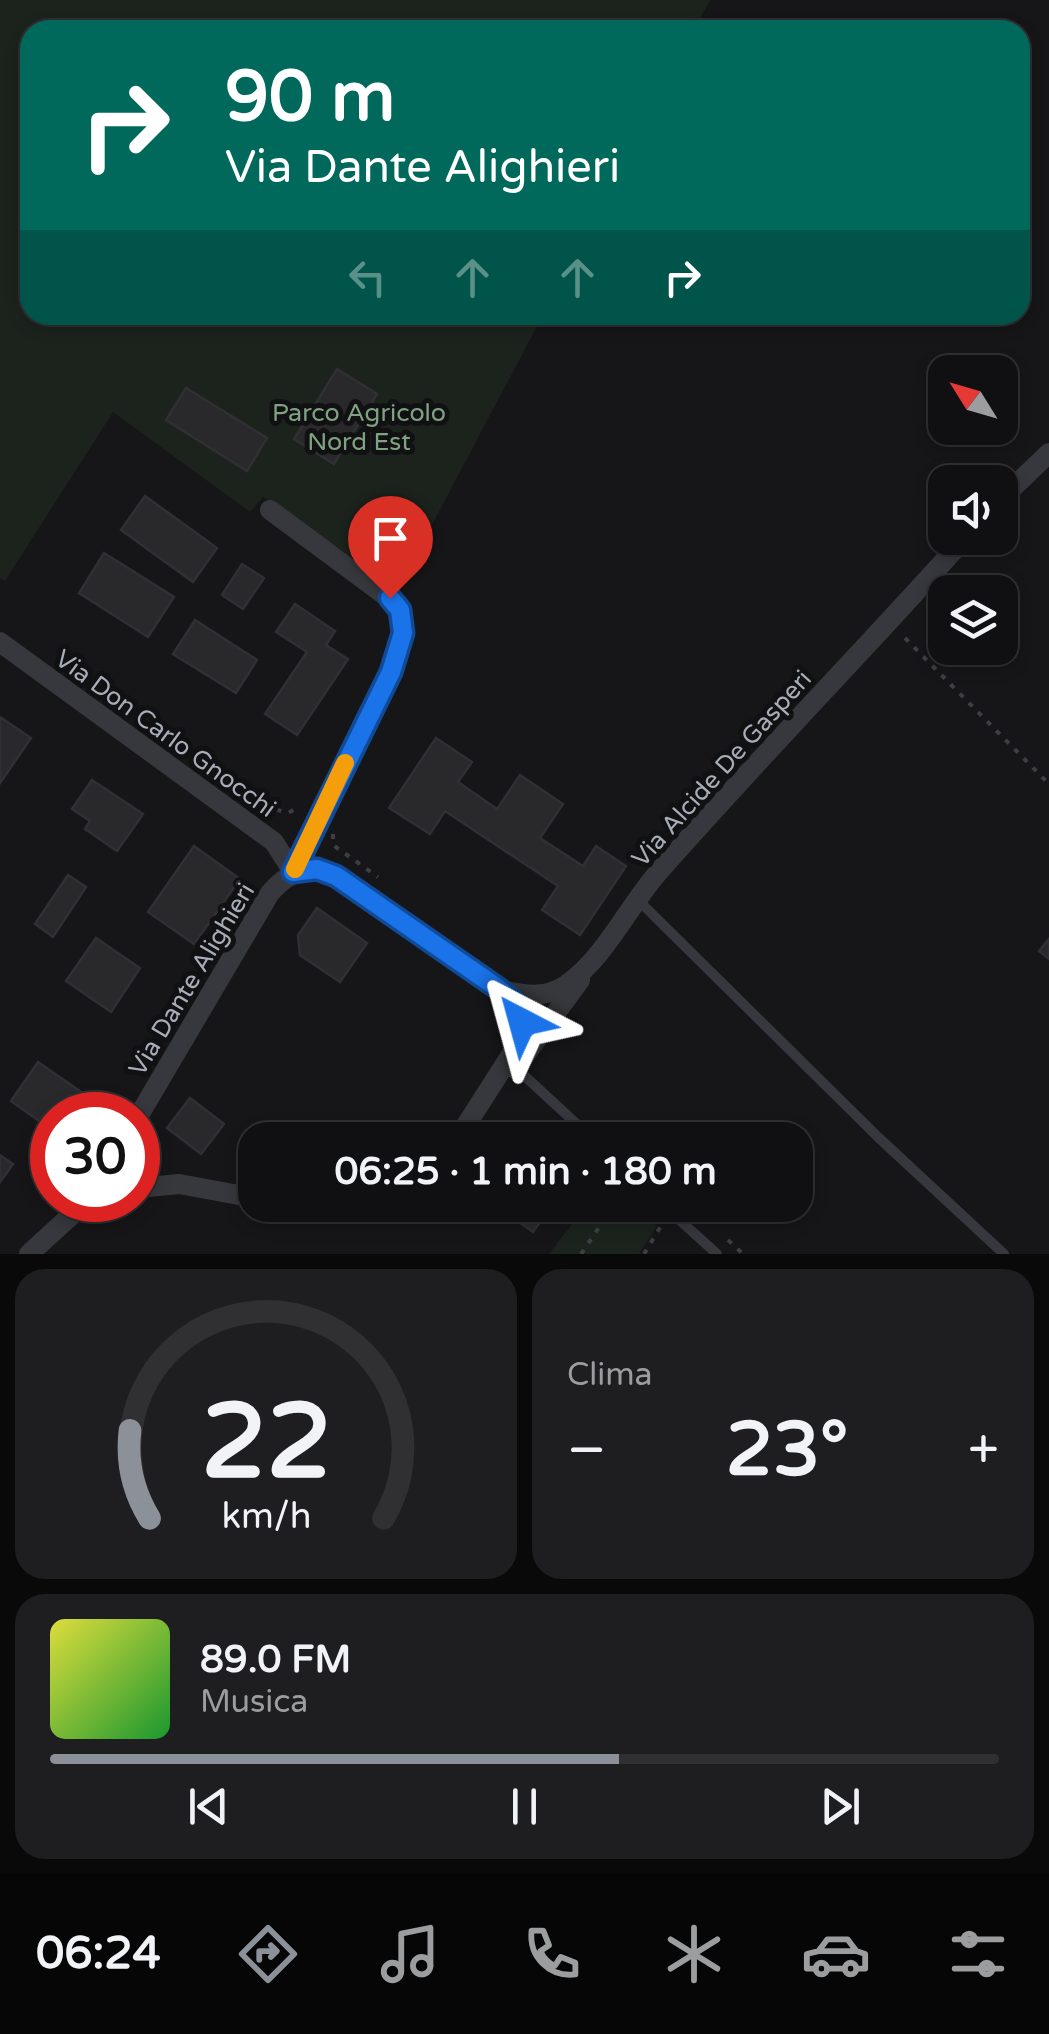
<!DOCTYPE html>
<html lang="it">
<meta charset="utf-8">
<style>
body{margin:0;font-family:"Varela Round",sans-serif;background:#1e1e20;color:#f1f3f6;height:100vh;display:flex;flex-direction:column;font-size:38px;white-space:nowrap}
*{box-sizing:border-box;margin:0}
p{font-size:32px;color:#9c9d9f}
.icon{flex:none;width:55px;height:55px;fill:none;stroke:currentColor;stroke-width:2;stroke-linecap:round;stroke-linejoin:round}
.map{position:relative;height:1254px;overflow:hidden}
.details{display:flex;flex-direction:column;gap:15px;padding:15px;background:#09090a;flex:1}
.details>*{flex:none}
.top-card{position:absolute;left:20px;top:20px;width:1010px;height:305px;border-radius:30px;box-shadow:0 5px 15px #0003,0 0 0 2px #303032;background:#00695c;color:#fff;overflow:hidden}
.needle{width:65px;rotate:307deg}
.tools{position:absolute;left:928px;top:355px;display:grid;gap:20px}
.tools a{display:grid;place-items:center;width:90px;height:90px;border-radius:20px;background:#101012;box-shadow:0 5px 15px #0003,0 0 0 2px #303032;font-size:50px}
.speed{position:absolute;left:30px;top:1092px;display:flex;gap:20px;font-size:50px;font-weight:700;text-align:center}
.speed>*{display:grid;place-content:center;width:130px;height:130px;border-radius:50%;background:#101012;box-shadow:0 5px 15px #0003,0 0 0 2px #303032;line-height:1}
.speed .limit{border:15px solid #d22;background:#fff;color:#111}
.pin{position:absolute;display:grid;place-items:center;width:85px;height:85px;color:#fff;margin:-102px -42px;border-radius:50% 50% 50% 0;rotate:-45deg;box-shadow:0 0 10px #0007}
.pin .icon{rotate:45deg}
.me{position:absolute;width:110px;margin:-55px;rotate:321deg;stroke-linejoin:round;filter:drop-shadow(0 0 8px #0008)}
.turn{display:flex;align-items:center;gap:35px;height:210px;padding:0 40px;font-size:45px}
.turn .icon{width:130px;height:130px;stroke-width:2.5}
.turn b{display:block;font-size:70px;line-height:85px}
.lanes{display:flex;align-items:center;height:95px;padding:0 40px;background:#0003;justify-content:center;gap:50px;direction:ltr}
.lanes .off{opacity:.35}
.big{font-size:75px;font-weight:800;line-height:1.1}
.details .widget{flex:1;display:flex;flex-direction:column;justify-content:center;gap:15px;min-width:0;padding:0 35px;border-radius:30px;background:#1e1e20}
.details .dial{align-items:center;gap:0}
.dial svg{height:260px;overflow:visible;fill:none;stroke:#303032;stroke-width:7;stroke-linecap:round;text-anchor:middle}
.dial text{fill:#f1f3f6;stroke:none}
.song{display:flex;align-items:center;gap:30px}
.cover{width:120px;height:120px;border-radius:15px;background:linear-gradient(135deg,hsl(60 70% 55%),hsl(130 70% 35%))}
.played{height:10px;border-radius:5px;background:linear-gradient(90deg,#8c9099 60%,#303032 60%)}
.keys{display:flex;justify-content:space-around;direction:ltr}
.heat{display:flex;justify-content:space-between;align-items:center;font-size:55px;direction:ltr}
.details .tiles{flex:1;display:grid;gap:15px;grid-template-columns:1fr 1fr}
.widget:last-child{grid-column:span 2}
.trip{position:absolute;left:238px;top:1122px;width:575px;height:100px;border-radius:30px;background:#101012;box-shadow:0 5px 15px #0003,0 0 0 2px #303032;font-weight:800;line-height:100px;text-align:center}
.menu{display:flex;height:160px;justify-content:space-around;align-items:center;background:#060607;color:#9c9d9f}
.menu .icon{width:70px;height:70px}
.menu .active{color:#8c9099}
.menu b{font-size:45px;color:#f1f3f6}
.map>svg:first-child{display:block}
.green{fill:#1c231d}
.building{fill:#29292c;stroke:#303034;stroke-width:2.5}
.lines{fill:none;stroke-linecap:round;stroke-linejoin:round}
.path{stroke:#3d3f44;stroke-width:4;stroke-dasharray:5 8;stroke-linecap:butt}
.lane{stroke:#37383d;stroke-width:10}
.street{stroke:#37383d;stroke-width:20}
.route-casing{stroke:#114b97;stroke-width:25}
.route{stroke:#1a73e8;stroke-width:18}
.slow{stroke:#f59e0b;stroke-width:18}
.labels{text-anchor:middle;stroke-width:10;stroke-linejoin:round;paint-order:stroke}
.park-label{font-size:25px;fill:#7fa381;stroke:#111113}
.street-label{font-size:25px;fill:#a8adb8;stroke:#111113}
</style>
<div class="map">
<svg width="1049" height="1254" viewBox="0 0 1049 1254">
<rect width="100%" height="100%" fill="#161618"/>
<g class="green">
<polygon points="0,0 710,0 694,30 30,30 30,315 543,315 398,589 263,497 250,512 113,412 5,581 0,578"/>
<polygon points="587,1205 634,1205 657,1226 639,1254 549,1254"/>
</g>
<g class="building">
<polygon points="337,369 377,394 334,464 294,439"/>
<polygon points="186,388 267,438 247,471 166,420"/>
<polygon points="145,496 217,548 193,582 121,530"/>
<polygon points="104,553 174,597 148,637 79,593"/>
<polygon points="242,564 264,578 243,609 222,595"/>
<polygon points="295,604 335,631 326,645 348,659 297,735 265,714 307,652 276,632"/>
<polygon points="195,620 257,660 236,693 173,654"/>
<polygon points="0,717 31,738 0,783"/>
<polygon points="436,738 472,762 458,782 497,809 520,775 563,804 540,838 583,866 596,846 626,866 580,935 542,910 558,886 445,811 430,834 389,808"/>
<polygon points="92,780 143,814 117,851 85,829 90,821 72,809"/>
<polygon points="194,846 240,879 194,944 148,912"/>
<polygon points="68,875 86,887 53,937 35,924"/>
<polygon points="317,908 367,943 340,982 300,955 298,935"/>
<polygon points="96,938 140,968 111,1012 66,981"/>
<polygon points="1049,939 1049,959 1039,951"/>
<polygon points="38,1062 90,1098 79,1115 52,1115 52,1130 11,1101"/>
<polygon points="190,1098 224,1124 201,1154 167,1128"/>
<polygon points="0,1155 13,1164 0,1182"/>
<polygon points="496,1205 552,1205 533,1232"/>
</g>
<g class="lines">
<g class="path">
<polyline points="905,638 1049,784"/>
<polyline points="264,806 288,813 297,808"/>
<polyline points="333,834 333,845 378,877"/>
<polyline points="610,1133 618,1140"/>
<polyline points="691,1205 699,1213"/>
<polyline points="728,1240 743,1254"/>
<polyline points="581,1254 614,1205"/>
<polyline points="644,1254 661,1226"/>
</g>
<g class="lane">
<polyline points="637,899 879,1138 1004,1254"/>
<polyline points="516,1068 594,1140"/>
<polyline points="663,1205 717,1254"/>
</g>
<g class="street">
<polyline points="1000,500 1049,453"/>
<polyline points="270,510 390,599 400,610 403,633 391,672 320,811 293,872"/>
<polyline points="0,642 274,842 293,872"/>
<path d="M 501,990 C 524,995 545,999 566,985 C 607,956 629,904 662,868 C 761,756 865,649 965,538"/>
<polyline points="515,1069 580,980"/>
<path d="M 138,1117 L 270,893 C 288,872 310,862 336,876 L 499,989 C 518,1007 526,1018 518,1044 L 463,1130"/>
<polyline points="138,1188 179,1184 255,1198"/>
<polyline points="294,1205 333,1210 363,1205"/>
<polyline points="29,1254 76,1211 99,1200"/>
</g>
</g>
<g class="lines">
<g class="route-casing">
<polyline id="route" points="390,598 400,610 403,633 391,672 293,872 317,869 336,876 499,989 514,1002 522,1022"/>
</g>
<use href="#route" class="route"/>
<polyline class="slow" points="295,869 345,763"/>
</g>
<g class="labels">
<g class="park-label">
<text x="359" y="421">Parco Agricolo<tspan x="359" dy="29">Nord Est</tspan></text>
</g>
<g class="street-label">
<text transform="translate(166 733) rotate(36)" y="9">Via Don Carlo Gnocchi</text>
<text transform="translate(721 768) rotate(-48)" y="9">Via Alcide De Gasperi</text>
<text transform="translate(191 979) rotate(-59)" y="9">Via Dante Alighieri</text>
</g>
</g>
</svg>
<div class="tools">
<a><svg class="needle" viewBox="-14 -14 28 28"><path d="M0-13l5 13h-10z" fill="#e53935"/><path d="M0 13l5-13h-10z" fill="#9c9d9f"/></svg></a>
<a><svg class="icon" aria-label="sound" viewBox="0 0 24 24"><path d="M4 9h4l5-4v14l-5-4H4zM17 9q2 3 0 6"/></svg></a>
<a><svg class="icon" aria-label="layers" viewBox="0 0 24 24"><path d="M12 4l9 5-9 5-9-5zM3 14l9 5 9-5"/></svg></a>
</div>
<div class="speed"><div class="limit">30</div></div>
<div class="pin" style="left:390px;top:598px;background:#d93025"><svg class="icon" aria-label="arrive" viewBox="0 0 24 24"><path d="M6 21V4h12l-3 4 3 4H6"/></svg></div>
<svg class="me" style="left:522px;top:1022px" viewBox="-20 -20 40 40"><path d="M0-17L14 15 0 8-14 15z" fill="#1a73e8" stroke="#fff" stroke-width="4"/></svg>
<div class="trip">06:25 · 1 min · 180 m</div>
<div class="top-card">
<div class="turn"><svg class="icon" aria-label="right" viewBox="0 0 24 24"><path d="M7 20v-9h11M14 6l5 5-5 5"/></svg><div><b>90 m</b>Via Dante Alighieri</div></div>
<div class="lanes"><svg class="icon off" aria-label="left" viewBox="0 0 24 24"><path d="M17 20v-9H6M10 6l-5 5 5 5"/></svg><svg class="icon off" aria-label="ahead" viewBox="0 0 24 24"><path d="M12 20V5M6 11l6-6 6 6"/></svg><svg class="icon off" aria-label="ahead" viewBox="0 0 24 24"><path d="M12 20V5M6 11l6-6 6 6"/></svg><svg class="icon" aria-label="right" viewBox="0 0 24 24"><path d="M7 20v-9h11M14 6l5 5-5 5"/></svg></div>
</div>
</div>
<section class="details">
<div class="tiles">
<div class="widget dial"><svg viewBox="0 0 100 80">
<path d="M14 69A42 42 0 1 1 86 69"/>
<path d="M14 69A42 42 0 0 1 8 42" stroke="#8c9099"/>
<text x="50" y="56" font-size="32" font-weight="700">22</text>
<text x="50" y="72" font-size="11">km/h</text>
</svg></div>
<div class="widget"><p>Clima</p>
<div class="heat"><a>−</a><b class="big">23°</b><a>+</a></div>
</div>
<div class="widget">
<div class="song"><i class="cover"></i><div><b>89.0 FM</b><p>Musica</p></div></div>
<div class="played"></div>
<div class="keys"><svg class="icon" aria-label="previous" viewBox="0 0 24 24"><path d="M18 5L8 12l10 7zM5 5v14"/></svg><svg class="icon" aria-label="pause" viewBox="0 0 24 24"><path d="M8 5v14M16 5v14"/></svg><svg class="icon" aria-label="next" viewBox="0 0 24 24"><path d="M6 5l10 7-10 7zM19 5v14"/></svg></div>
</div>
</div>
</section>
<nav class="menu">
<b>06:24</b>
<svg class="icon active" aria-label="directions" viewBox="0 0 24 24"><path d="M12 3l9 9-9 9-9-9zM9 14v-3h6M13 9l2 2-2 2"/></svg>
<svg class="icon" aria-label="music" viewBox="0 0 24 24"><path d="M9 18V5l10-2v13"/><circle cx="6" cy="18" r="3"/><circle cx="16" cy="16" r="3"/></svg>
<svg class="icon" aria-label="phone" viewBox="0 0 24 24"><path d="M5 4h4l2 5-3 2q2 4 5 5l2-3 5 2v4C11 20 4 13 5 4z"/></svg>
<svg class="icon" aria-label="climate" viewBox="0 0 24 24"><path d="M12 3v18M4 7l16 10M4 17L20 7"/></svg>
<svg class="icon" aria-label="car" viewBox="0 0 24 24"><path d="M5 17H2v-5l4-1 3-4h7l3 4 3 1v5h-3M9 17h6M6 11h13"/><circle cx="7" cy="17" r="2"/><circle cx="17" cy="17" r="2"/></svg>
<svg class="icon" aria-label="filters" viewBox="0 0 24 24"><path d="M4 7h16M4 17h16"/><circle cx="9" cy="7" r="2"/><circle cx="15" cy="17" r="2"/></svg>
</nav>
